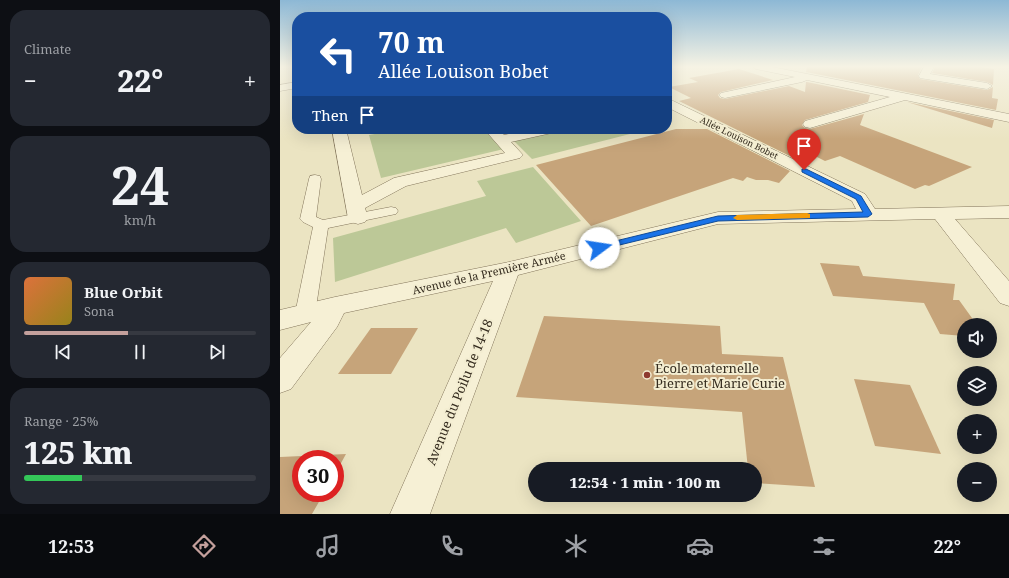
<!DOCTYPE html>
<meta charset="utf-8">
<style>
body{margin:0;font-family:"Noto Serif",serif;background:#242831;color:#f1f3f6;height:100vh;display:flex;flex-direction:column;font-size:15px;white-space:nowrap}
*{box-sizing:border-box;margin:0}
p{font-size:13px;color:#9ea1a6}
.icon{flex:none;width:22px;height:22px;fill:none;stroke:currentColor;stroke-width:2;stroke-linecap:round;stroke-linejoin:round}
.map{position:relative;flex:1;overflow:hidden}
.drawer{display:flex;flex-direction:column;gap:10px;padding:10px;background:#0d0f14;width:280px}
.drawer>*{flex:none}
.hud{position:absolute;left:12px;top:12px;width:380px;height:122px;border-radius:16px;box-shadow:0 4px 16px #0002;background:#1a4fa0;color:#fff;overflow:hidden}
.controls{position:absolute;left:677px;top:318px;display:grid;gap:8px}
.controls a{display:grid;place-items:center;width:40px;height:40px;border-radius:50%;background:#171b24;box-shadow:0 4px 16px #0002;font-size:20px}
.speed{position:absolute;left:12px;top:450px;display:flex;gap:8px;font-size:20px;font-weight:700;text-align:center}
.speed>*{display:grid;place-content:center;width:52px;height:52px;border-radius:50%;background:#171b24;box-shadow:0 4px 16px #0002;line-height:1}
.speed .limit{border:6px solid #d22;background:#fff;color:#111}
.pin{position:absolute;display:grid;place-items:center;width:34px;height:34px;color:#fff;margin:-41px -17px;border-radius:50% 50% 50% 0;rotate:-45deg;box-shadow:0 0 4px #0007}
.pin .icon{rotate:45deg}
.me{position:absolute;width:44px;margin:-22px;rotate:76deg;stroke-linejoin:round;filter:drop-shadow(0 0 3px #0008)}
.turn{display:flex;align-items:center;gap:14px;height:84px;padding:0 20px;font-size:18px}
.turn .icon{width:52px;height:52px;stroke-width:2.5}
.turn b{display:block;font-size:28px;line-height:34px}
.then{display:flex;align-items:center;height:38px;padding:0 20px;background:#0003;gap:8px;font-size:15px}
.big{font-size:30px;font-weight:800;line-height:1.1}
.drawer .tile{flex:1;display:flex;flex-direction:column;justify-content:center;gap:6px;min-width:0;padding:0 14px;border-radius:16px;background:#242831}
.drawer .dial{align-items:center;gap:0}
.dial b{font-size:52px;line-height:1}
.song{display:flex;align-items:center;gap:12px}
.cover{width:48px;height:48px;border-radius:6px;background:linear-gradient(135deg,hsl(20 70% 55%),hsl(50 70% 35%))}
.played{height:4px;border-radius:2px;background:linear-gradient(90deg,#c4a09c 45%,#363941 45%)}
.keys{display:flex;justify-content:space-around;direction:ltr}
.heat{display:flex;justify-content:space-between;align-items:center;font-size:22px;direction:ltr}
.charge{height:6px;border-radius:3px;background:linear-gradient(90deg,#34c759 25%,#363941 0)}
.trip{position:absolute;left:248px;top:462px;width:234px;height:40px;border-radius:20px;background:#171b24;box-shadow:0 4px 16px #0002;font-weight:800;line-height:40px;text-align:center}
.tabs{display:flex;height:64px;justify-content:space-around;align-items:center;background:#090b0e;color:#9ea1a6}
.tabs .icon{width:28px;height:28px}
.tabs .on{color:#c4a09c}
.tabs b{font-size:18px;color:#f1f3f6}
main{display:flex;flex:1;min-height:0}
.map>svg:first-child{display:block}
.green{fill:#bcc897}
.building{fill:#c6a47a}
.lines{fill:none;stroke-linecap:round;stroke-linejoin:round}
.service-casing{stroke:#83755b;stroke-width:1}
.pedestrian-casing{stroke:#83755b;stroke-width:1}
.minor-casing{stroke:#83755b;stroke-width:1}
.tertiary-casing{stroke:#83755b;stroke-width:1}
.service{fill:#f6f0d5;fill-rule:evenodd}
.pedestrian{fill:#f6f0d5;fill-rule:evenodd}
.minor{fill:#f6f0d5;fill-rule:evenodd}
.tertiary{fill:#f6f0d5;fill-rule:evenodd}
.route{fill:#1a73e8;stroke:#114b97}
.slow{fill:#f59e0b}
.poi-dot{fill:#8e3a2f;stroke:#f3edd1;stroke-width:1.5}
.labels{text-anchor:middle;stroke-width:4;stroke-linejoin:round;paint-order:stroke}
.far-street-label{font-size:9px;fill:#342b1e;stroke:#f3edd1}
.street-label{font-size:11px;fill:#342b1e;stroke:#f3edd1}
.near-poi-label{font-size:13px;fill:#342b1e;stroke:#f3edd1;text-anchor:start}
.near-street-label{font-size:13px;fill:#342b1e;stroke:#f3edd1}
</style>
<main>
<section class="drawer">
<div class="tile"><p>Climate</p>
<div class="heat"><a>−</a><b class="big">22°</b><a>+</a></div>
</div>
<div class="tile dial"><b>24</b><p>km/h</p></div>
<div class="tile">
<div class="song"><i class="cover"></i><div><b>Blue Orbit</b><p>Sona</p></div></div>
<div class="played"></div>
<div class="keys"><svg class="icon" aria-label="previous" viewBox="0 0 24 24"><path d="M18 5L8 12l10 7zM5 5v14"/></svg><svg class="icon" aria-label="pause" viewBox="0 0 24 24"><path d="M8 5v14M16 5v14"/></svg><svg class="icon" aria-label="next" viewBox="0 0 24 24"><path d="M6 5l10 7-10 7zM19 5v14"/></svg></div>
</div>
<div class="tile"><p>Range · 25%</p><b class="big">125 km</b><div class="charge"></div></div>
</section>
<div class="map">
<svg width="729" height="514" viewBox="0 0 729 514">
<rect width="100%" height="100%" fill="#ebe4c2"/>
<g class="green">
<polygon points="122,129 207,129 224,149 101,178 89,135"/>
<polygon points="278,129 341,129 350,134 252,159 232,139"/>
<polygon points="253,167 301,221 236,243 226,228 55,282 53,238 206,196 197,181"/>
</g>
<g class="building">
<polygon points="527,67 642,67 638,75 640,79 707,90 713,87 712,98 718,99 716,110 526,72"/>
<polygon points="655,67 700,67 714,69 713,85 707,82 652,73"/>
<polygon points="459,69 493,80 441,92 438,95 440,98 445,99 509,86 525,92 526,82 527,82 590,95 588,102 525,120 522,125 525,128 530,129 584,114 580,125 692,167 649,186 645,185 635,189 560,156 545,161 527,152 520,161 399,101 411,98 389,87 418,82 409,78"/>
<polygon points="627,102 714,120 712,128"/>
<polygon points="396,129 427,129 510,171 499,183 488,180 476,180 467,177 463,181 453,178 311,226 256,165"/>
<polygon points="540,263 579,266 583,276 675,284 673,300 679,300 697,325 684,325 684,336 660,334 644,303 553,296"/>
<polygon points="264,316 440,326 442,354 503,357 535,487 475,483 475,469 468,469 462,412 236,397"/>
<polygon points="91,328 138,328 111,374 58,374"/>
<polygon points="574,379 630,385 661,454 595,446"/>
<polygon points="66,454 55,474 55,459 21,459 21,493 44,493 32,514 0,514 0,457"/>
</g>
<g class="lines">
<g class="service-casing">
<polygon id="service" points="35,175 40,176 41,179 36,217 43,220 111,207 116,208 118,211 116,214 111,215 48,228 35,314 32,319 25,322 18,319 15,314 33,227 23,222 20,219 29,179 30,176"/>
</g>
<g class="pedestrian-casing">
<polygon id="pedestrian" points="52,129 66,129 82,195 114,178 225,153 204,129 219,129 224,135 252,129 278,129 276,132 231,142 243,155 240,158 126,186 85,208 88,218 85,222 78,224 71,222 68,218"/>
</g>
<g class="minor-casing">
<g id="minor">
<polygon points="474,67 492,67 729,114 729,122 625,100 530,128 525,127 523,124 525,121 610,97 527,80 522,82 445,98 441,97 439,95 441,93 515,77 476,69"/>
<polygon points="644,67 654,67 650,74 707,83 712,86 707,89 640,78 639,76"/>
<polygon points="387,98 585,194 595,209 729,206 729,218 675,219 729,281 729,306 720,303 655,219 438,224 238,275 150,514 110,514 213,281 64,313 57,327 11,389 0,393 0,358 31,322 0,330 0,310 55,297 229,262 438,212 576,209 572,201 387,107"/>
</g>
</g>
<g class="tertiary-casing">
<polygon id="tertiary" points="17,82 17,88 0,91 0,85"/>
</g>
<use href="#service" class="service"/>
<use href="#pedestrian" class="pedestrian"/>
<use href="#minor" class="minor"/>
<use href="#tertiary" class="tertiary"/>
</g>
<linearGradient id="sky" x2="0" y2="1"><stop stop-color="#8db8d5"/><stop offset="0.48" stop-color="#f6f3e4"/><stop offset="1" stop-color="#f6f3e4" stop-opacity="0"/></linearGradient>
<rect width="729" height="139" fill="url(#sky)"/>
<polygon class="route" points="522,169 526,169 581,196 592,214 588,217 438,221 319,250 314,248 319,245 438,216 583,212 576,199 522,172"/>
<polygon class="slow" points="527,213 530,214 530,218 457,220 453,218 457,215"/>
<circle class="poi-dot" cx="367" cy="375" r="4"/>
<g class="labels">
<g class="far-street-label">
<text transform="translate(459 138) rotate(26)" y="3">Allée Louison Bobet</text>
</g>
<g class="street-label">
<text transform="translate(209 273) rotate(-13)" y="4">Avenue de la Première Armée</text>
</g>
<g class="near-poi-label">
<text x="375" y="373">École maternelle<tspan x="375" dy="15">Pierre et Marie Curie</tspan></text>
</g>
<g class="near-street-label">
<text transform="translate(179 392) rotate(-68)" y="5">Avenue du Poilu de 14-18</text>
</g>
</g>
</svg>
<div class="controls">
<a><svg class="icon" aria-label="sound" viewBox="0 0 24 24"><path d="M4 9h4l5-4v14l-5-4H4zM17 9q2 3 0 6"/></svg></a>
<a><svg class="icon" aria-label="layers" viewBox="0 0 24 24"><path d="M12 4l9 5-9 5-9-5zM3 14l9 5 9-5"/></svg></a>
<a>+</a>
<a>−</a>
</div>
<div class="speed"><div class="limit">30</div></div>
<div class="pin" style="left:524px;top:170px;background:#d93025"><svg class="icon" aria-label="arrive" viewBox="0 0 24 24"><path d="M6 21V4h12l-3 4 3 4H6"/></svg></div>
<svg class="me" style="left:319px;top:248px" viewBox="-20 -20 40 40"><circle r="19" fill="#fff"/><path d="M0-13L10 11 0 6-10 11z" fill="#1a73e8"/></svg>
<div class="trip">12:54 · 1 min · 100 m</div>
<div class="hud">
<div class="turn"><svg class="icon" aria-label="left" viewBox="0 0 24 24"><path d="M17 20v-9H6M10 6l-5 5 5 5"/></svg><div><b>70 m</b>Allée Louison Bobet</div></div>
<div class="then">Then<svg class="icon" aria-label="arrive" viewBox="0 0 24 24"><path d="M6 21V4h12l-3 4 3 4H6"/></svg></div>
</div>
</div>
</main>
<nav class="tabs">
<b>12:53</b>
<svg class="icon on" aria-label="directions" viewBox="0 0 24 24"><path d="M12 3l9 9-9 9-9-9zM9 14v-3h6M13 9l2 2-2 2"/></svg>
<svg class="icon" aria-label="music" viewBox="0 0 24 24"><path d="M9 18V5l10-2v13"/><circle cx="6" cy="18" r="3"/><circle cx="16" cy="16" r="3"/></svg>
<svg class="icon" aria-label="phone" viewBox="0 0 24 24"><path d="M5 4h4l2 5-3 2q2 4 5 5l2-3 5 2v4C11 20 4 13 5 4z"/></svg>
<svg class="icon" aria-label="climate" viewBox="0 0 24 24"><path d="M12 3v18M4 7l16 10M4 17L20 7"/></svg>
<svg class="icon" aria-label="car" viewBox="0 0 24 24"><path d="M5 17H2v-5l4-1 3-4h7l3 4 3 1v5h-3M9 17h6M6 11h13"/><circle cx="7" cy="17" r="2"/><circle cx="17" cy="17" r="2"/></svg>
<svg class="icon" aria-label="filters" viewBox="0 0 24 24"><path d="M4 7h16M4 17h16"/><circle cx="9" cy="7" r="2"/><circle cx="15" cy="17" r="2"/></svg>
<b>22°</b>
</nav>
